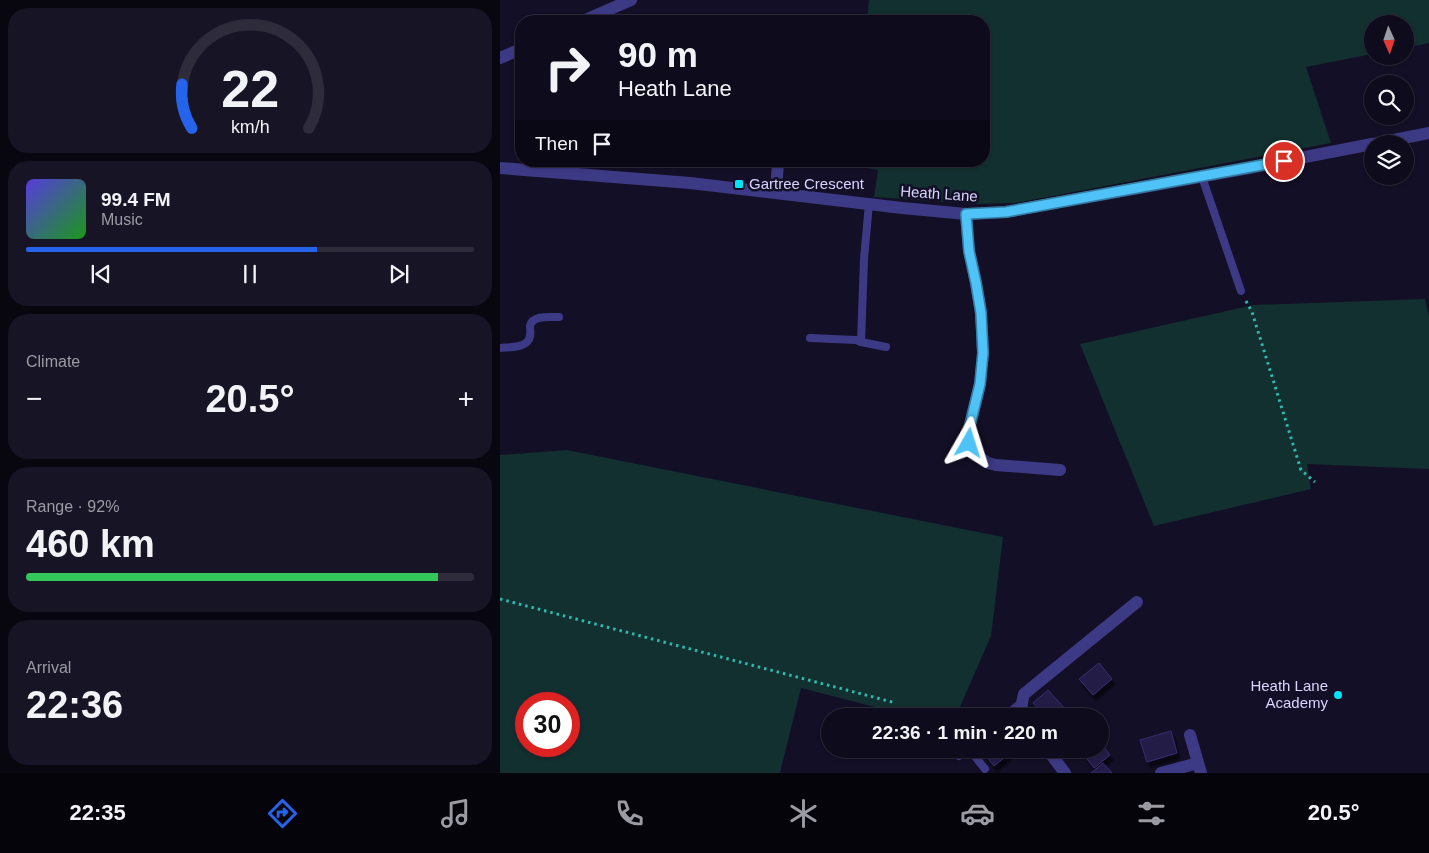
<!DOCTYPE html>
<meta charset="utf-8">
<style>
body{margin:0;font-family:Helvetica,sans-serif;background:#171425;color:#f1f3f6;height:100vh;display:flex;flex-direction:column;font-size:19px;white-space:nowrap}
*{box-sizing:border-box;margin:0}
p{font-size:16px;color:#9b9ba3}
.icon{flex:none;width:28px;height:28px;fill:none;stroke:currentColor;stroke-width:2;stroke-linecap:round;stroke-linejoin:round}
.map{position:relative;flex:1;overflow:hidden}
.details{display:flex;flex-direction:column;gap:8px;padding:8px;background:#08060f;width:500px}
.details>*{flex:none}
.top-card{position:absolute;left:15px;top:15px;width:475px;height:152px;border-radius:20px;box-shadow:0 1px 4px #0004,0 0 0 1px #2e2b3b;background:#0e0b1c;color:#f1f3f6;overflow:hidden}
.needle{width:32px;rotate:177deg}
.fabs{position:absolute;left:864px;top:15px;display:grid;gap:10px}
.fabs a{display:grid;place-items:center;width:50px;height:50px;border-radius:50%;background:#0e0b1c;box-shadow:0 1px 4px #0004,0 0 0 1px #2e2b3b;font-size:25px}
.speed{position:absolute;left:15px;top:692px;display:flex;gap:10px;font-size:25px;font-weight:700;text-align:center}
.speed>*{display:grid;place-content:center;width:65px;height:65px;border-radius:50%;background:#0e0b1c;box-shadow:0 1px 4px #0004,0 0 0 1px #2e2b3b;line-height:1}
.speed .limit{border:8px solid #d22;background:#fff;color:#111}
.pin{position:absolute;display:grid;place-items:center;width:42px;height:42px;color:#fff;margin:-21px;border:2px solid #fff;border-radius:50%;box-shadow:0 1px 5px #0007}
.me{position:absolute;width:55px;margin:-28px;rotate:6deg;stroke-linejoin:round;filter:drop-shadow(0 0 4px #0008)}
.turn{display:flex;align-items:center;gap:18px;height:105px;padding:0 20px;font-size:22px}
.turn .icon{width:65px;height:65px;stroke-width:2.5}
.turn b{display:block;font-size:35px;line-height:42px}
.then{display:flex;align-items:center;height:48px;padding:0 20px;background:#0003;gap:10px;font-size:19px}
.big{font-size:38px;font-weight:800;line-height:1.1}
.details .tile{flex:1;display:flex;flex-direction:column;justify-content:center;gap:8px;min-width:0;padding:0 18px;border-radius:20px;background:#171425}
.details .dial{align-items:center;gap:0}
.dial svg{height:130px;overflow:visible;fill:none;stroke:#2e2b3b;stroke-width:7;stroke-linecap:round;text-anchor:middle}
.dial text{fill:#f1f3f6;stroke:none}
.song{display:flex;align-items:center;gap:15px}
.cover{width:60px;height:60px;border-radius:8px;background:linear-gradient(135deg,hsl(250 70% 55%),hsl(120 70% 35%))}
.played{height:5px;border-radius:2px;background:linear-gradient(90deg,#2563eb 65%,#2e2b3b 65%)}
.keys{display:flex;justify-content:space-around;direction:ltr}
.heat{display:flex;justify-content:space-between;align-items:center;font-size:28px;direction:ltr}
.charge{height:8px;border-radius:4px;background:linear-gradient(90deg,#34c759 92%,#2e2b3b 0)}
.trip{position:absolute;left:321px;top:708px;width:288px;height:50px;border-radius:25px;background:#0e0b1c;box-shadow:0 1px 4px #0004,0 0 0 1px #2e2b3b;font-weight:800;line-height:50px;text-align:center}
.tabs{display:flex;height:80px;justify-content:space-around;align-items:center;background:#06040b;color:#9b9ba3}
.tabs .icon{width:35px;height:35px}
.tabs .selected{color:#2563eb}
.tabs b{font-size:22px;color:#f1f3f6}
main{display:flex;flex:1;min-height:0}
.map>svg:first-child{display:block}
.green{fill:#12302f;fill-rule:evenodd}
.building{fill:#241b47;stroke:#3b2d73;filter:url(#shadow)}
.lines{fill:none;stroke-linecap:round;stroke-linejoin:round}
.path{stroke:#2fb8b0;stroke-width:3;stroke-dasharray:2.5 4;stroke-linecap:butt}
.lane{stroke:#3d3a85;stroke-width:8}
.street{stroke:#3d3a85;stroke-width:12}
.route-casing{stroke:#337fa1;stroke-width:12}
.route{stroke:#4fc3f7;stroke-width:9}
.poi-dot{fill:#00e5ff;stroke:#130f26;stroke-width:2}
.labels{text-anchor:middle;stroke-width:5;stroke-linejoin:round;paint-order:stroke}
.poi-label{font-size:15px;fill:#d9d4ff;stroke:#130f26;text-anchor:start}
.street-label{font-size:15px;fill:#d9d4ff;stroke:#130f26}
</style>
<main>
<section class="details">
<div class="tile dial"><svg viewBox="0 0 100 80">
<path d="M14 69A42 42 0 1 1 86 69"/>
<path d="M14 69A42 42 0 0 1 8 42" stroke="#2563eb"/>
<text x="50" y="56" font-size="32" font-weight="700">22</text>
<text x="50" y="72" font-size="11">km/h</text>
</svg></div>
<div class="tile">
<div class="song"><i class="cover"></i><div><b>99.4 FM</b><p>Music</p></div></div>
<div class="played"></div>
<div class="keys"><svg class="icon" aria-label="previous" viewBox="0 0 24 24"><path d="M18 5L8 12l10 7zM5 5v14"/></svg><svg class="icon" aria-label="pause" viewBox="0 0 24 24"><path d="M8 5v14M16 5v14"/></svg><svg class="icon" aria-label="next" viewBox="0 0 24 24"><path d="M6 5l10 7-10 7zM19 5v14"/></svg></div>
</div>
<div class="tile"><p>Climate</p>
<div class="heat"><a>−</a><b class="big">20.5°</b><a>+</a></div>
</div>
<div class="tile"><p>Range · 92%</p><b class="big">460 km</b><div class="charge"></div></div>
<div class="tile"><p>Arrival</p><b class="big">22:36</b></div>
</section>
<div class="map">
<svg width="929" height="773" viewBox="0 0 929 773">
<defs>
<filter id="shadow"><feDropShadow dx="3" dy="5.5" stdDeviation="1" flood-color="#0009"/></filter>
</defs>
<rect width="100%" height="100%" fill="#130f26"/>
<g class="green">
<polygon points="369,0 929,0 929,43 905,48 905,24 872,24 872,54 806,67 831,143 516,203 476,204 374,197 378,170 350,165 351,161 484,161 484,21 367,21"/>
<polygon points="925,299 929,317 929,469 807,464 811,489 654,526 580,344 753,305"/>
<path d="M 67,450 L 503,537 L 491,636 L 456,716 L 410,716 L 301,688 L 280,773 L 0,773 L 0,455 ZM 26,704 L 69,704 L 69,746 L 26,746 Z"/>
</g>
<g class="building">
<polygon points="599,663 612,679 593,695 579,679"/>
<polygon points="548,690 567,711 562,716 545,716 533,703"/>
<polygon points="671,731 677,753 647,762 640,740"/>
<polygon points="600,742 610,755 594,768 580,750 600,749"/>
<polygon points="482,749 515,749 494,766 481,750"/>
<polygon points="603,763 612,773 591,773"/>
</g>
<g class="lines">
<g class="path">
<polyline points="746,301 752,312 801,470 815,482"/>
<polyline points="0,599 396,703"/>
</g>
<g class="lane">
<polyline points="702,177 741,291"/>
<polyline points="310,338 356,340 361,342 364,259 369,204"/>
<polyline points="361,342 386,347"/>
<path d="M 0,348 C 8,347 21,348 27,342 C 32,337 30,331 30,326 C 32,315 50,317 59,317"/>
<polyline points="505,716 521,703"/>
<polyline points="469,749 485,769"/>
<polyline points="459,756 467,749"/>
</g>
<g class="street">
<polyline points="83,21 131,0"/>
<polyline points="287,21 287,20"/>
<polyline points="0,58 21,49"/>
<polyline points="874,144 929,133"/>
<polyline points="0,168 190,183 402,208 466,214 506,212 749,168 872,144"/>
<polyline points="276,193 278,161"/>
<polyline points="466,214 469,251 476,283 481,313 483,353 480,384 468,433 469,438 469,443 472,448 482,459 488,463 496,465 560,470"/>
<path d="M 524,716 C 520,709 522,702 524,694 L 637,602"/>
<polyline points="690,735 701,773"/>
<polyline points="547,749 565,773"/>
<polyline points="661,773 698,763"/>
</g>
</g>
<g class="lines">
<g class="route-casing">
<polyline id="route" points="469,443 468,433 480,384 483,353 481,313 476,283 469,251 466,214 506,212 784,161"/>
</g>
<use href="#route" class="route"/>
</g>
<g class="poi-dot">
<rect x="234" y="179" width="10" height="10" rx="2.5"/>
<circle cx="838" cy="695" r="5"/>
</g>
<g class="labels">
<g class="poi-label">
<text x="249" y="189">Gartree Crescent</text>
<text x="828" y="691" text-anchor="end">Heath Lane<tspan x="828" dy="17">Academy</tspan></text>
</g>
<g class="street-label">
<text transform="translate(439 194) rotate(4)" y="5">Heath Lane</text>
</g>
</g>
</svg>
<div class="fabs">
<a><svg class="needle" viewBox="-14 -14 28 28"><path d="M0-13l5 13h-10z" fill="#e53935"/><path d="M0 13l5-13h-10z" fill="#9b9ba3"/></svg></a>
<a><svg class="icon" aria-label="search" viewBox="0 0 24 24"><circle cx="10" cy="10" r="6"/><path d="M15 15l6 6"/></svg></a>
<a><svg class="icon" aria-label="layers" viewBox="0 0 24 24"><path d="M12 4l9 5-9 5-9-5zM3 14l9 5 9-5"/></svg></a>
</div>
<div class="speed"><div class="limit">30</div></div>
<div class="pin" style="left:784px;top:161px;background:#d93025"><svg class="icon" aria-label="arrive" viewBox="0 0 24 24"><path d="M6 21V4h12l-3 4 3 4H6"/></svg></div>
<svg class="me" style="left:469px;top:443px" viewBox="-20 -20 40 40"><path d="M0-17L14 15 0 8-14 15z" fill="#4fc3f7" stroke="#fff" stroke-width="4"/></svg>
<div class="trip">22:36 · 1 min · 220 m</div>
<div class="top-card">
<div class="turn"><svg class="icon" aria-label="right" viewBox="0 0 24 24"><path d="M7 20v-9h11M14 6l5 5-5 5"/></svg><div><b>90 m</b>Heath Lane</div></div>
<div class="then">Then<svg class="icon" aria-label="arrive" viewBox="0 0 24 24"><path d="M6 21V4h12l-3 4 3 4H6"/></svg></div>
</div>
</div>
</main>
<nav class="tabs">
<b>22:35</b>
<svg class="icon selected" aria-label="directions" viewBox="0 0 24 24"><path d="M12 3l9 9-9 9-9-9zM9 14v-3h6M13 9l2 2-2 2"/></svg>
<svg class="icon" aria-label="music" viewBox="0 0 24 24"><path d="M9 18V5l10-2v13"/><circle cx="6" cy="18" r="3"/><circle cx="16" cy="16" r="3"/></svg>
<svg class="icon" aria-label="phone" viewBox="0 0 24 24"><path d="M5 4h4l2 5-3 2q2 4 5 5l2-3 5 2v4C11 20 4 13 5 4z"/></svg>
<svg class="icon" aria-label="climate" viewBox="0 0 24 24"><path d="M12 3v18M4 7l16 10M4 17L20 7"/></svg>
<svg class="icon" aria-label="car" viewBox="0 0 24 24"><path d="M5 17H2v-5l4-1 3-4h7l3 4 3 1v5h-3M9 17h6M6 11h13"/><circle cx="7" cy="17" r="2"/><circle cx="17" cy="17" r="2"/></svg>
<svg class="icon" aria-label="filters" viewBox="0 0 24 24"><path d="M4 7h16M4 17h16"/><circle cx="9" cy="7" r="2"/><circle cx="15" cy="17" r="2"/></svg>
<b>20.5°</b>
</nav>
